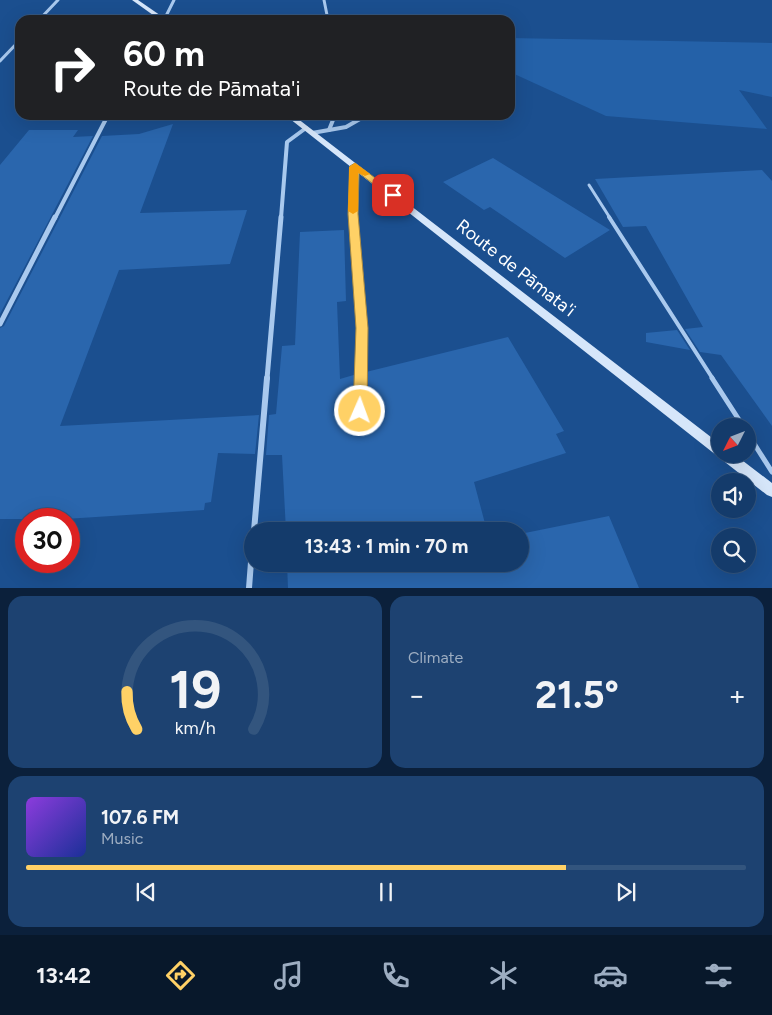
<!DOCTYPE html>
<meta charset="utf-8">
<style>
body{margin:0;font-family:Figtree,sans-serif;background:#1d4271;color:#f1f3f6;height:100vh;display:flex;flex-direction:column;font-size:19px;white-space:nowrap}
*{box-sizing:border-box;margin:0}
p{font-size:16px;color:#9dadc1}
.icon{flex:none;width:28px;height:28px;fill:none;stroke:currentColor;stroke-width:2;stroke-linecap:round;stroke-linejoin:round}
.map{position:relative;height:588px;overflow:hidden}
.side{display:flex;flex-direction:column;gap:8px;padding:8px;background:#0b203b;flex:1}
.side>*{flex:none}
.guide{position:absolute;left:15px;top:15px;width:500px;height:105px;border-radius:15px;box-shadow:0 5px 20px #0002,0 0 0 1px #33557e;background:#202124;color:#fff;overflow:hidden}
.needle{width:32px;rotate:228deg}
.buttons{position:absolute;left:711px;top:418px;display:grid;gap:10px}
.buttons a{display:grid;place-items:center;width:45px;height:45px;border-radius:50%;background:#143b6b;box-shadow:0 5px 20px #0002,0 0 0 1px #33557e;font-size:25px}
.speed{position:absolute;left:15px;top:508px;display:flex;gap:10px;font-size:25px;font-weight:700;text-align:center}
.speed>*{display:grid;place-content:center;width:65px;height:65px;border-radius:50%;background:#143b6b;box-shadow:0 5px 20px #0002,0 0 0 1px #33557e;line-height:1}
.speed .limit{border:8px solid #d22;background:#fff;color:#111}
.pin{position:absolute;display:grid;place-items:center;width:42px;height:42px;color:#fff;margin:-21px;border-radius:10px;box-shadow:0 2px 8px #0006}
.me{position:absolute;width:55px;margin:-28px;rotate:2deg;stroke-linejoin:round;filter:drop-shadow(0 0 4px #0008)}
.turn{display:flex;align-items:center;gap:18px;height:105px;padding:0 25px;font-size:22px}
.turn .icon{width:65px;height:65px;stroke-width:2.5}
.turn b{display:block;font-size:35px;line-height:42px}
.big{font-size:38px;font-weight:700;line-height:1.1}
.side .tile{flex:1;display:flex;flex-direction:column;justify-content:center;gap:8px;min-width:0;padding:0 18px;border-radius:15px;background:#1d4271}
.side .dial{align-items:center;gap:0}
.dial svg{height:130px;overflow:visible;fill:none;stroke:#33557e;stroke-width:7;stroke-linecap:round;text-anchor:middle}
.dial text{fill:#f1f3f6;stroke:none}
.song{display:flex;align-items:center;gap:15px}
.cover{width:60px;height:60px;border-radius:8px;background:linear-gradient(135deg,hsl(270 70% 55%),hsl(230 70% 35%))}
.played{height:5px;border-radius:2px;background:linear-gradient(90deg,#ffd166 75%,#33557e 75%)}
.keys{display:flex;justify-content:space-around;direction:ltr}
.heat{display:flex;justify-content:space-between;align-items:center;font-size:28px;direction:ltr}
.side .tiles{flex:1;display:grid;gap:8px;grid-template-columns:1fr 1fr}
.tile:last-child{grid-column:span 2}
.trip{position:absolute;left:244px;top:522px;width:285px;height:50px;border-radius:25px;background:#143b6b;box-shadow:0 5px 20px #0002,0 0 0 1px #33557e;font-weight:700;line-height:50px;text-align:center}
.tabs{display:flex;height:80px;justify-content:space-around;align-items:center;background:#08182b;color:#9dadc1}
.tabs .icon{width:35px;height:35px}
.tabs .on{color:#ffd166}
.tabs b{font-size:22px;color:#f1f3f6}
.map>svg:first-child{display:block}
.green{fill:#2461a8}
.building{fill:#2a66ad}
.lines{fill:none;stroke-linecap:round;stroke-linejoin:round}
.service-far2{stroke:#a9c9ee;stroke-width:3}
.service-far1{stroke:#a9c9ee;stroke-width:4}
.service{stroke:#a9c9ee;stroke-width:5}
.minor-far3{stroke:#a9c9ee;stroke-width:3}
.minor-far2{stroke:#a9c9ee;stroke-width:4}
.minor-far1{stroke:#a9c9ee;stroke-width:5}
.minor{stroke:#a9c9ee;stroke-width:6}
.secondary{fill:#d6e6fa;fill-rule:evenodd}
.route{fill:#ffd166;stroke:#a68842}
.slow{fill:#f59e0b}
.labels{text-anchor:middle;stroke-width:5;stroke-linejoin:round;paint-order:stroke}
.street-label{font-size:18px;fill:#fff;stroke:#1b4f8f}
</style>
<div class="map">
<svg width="772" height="588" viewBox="0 0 772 588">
<rect width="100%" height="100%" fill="#1b4f8f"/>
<polygon class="green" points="510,38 772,43 772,97 739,90 767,129 606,116 510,72"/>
<g class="building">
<polygon points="173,124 140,213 247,210 230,264 119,270 60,426 259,415 255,454 218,453 211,502 205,503 204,510 65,519 0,519 0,328 4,326 102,136 139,134"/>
<polygon points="29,130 78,130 73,137 93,136 0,314 0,165"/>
<polygon points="493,158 610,230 565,258 490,207 484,210 443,182"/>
<polygon points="762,170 772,181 772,426 721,355 700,352 685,329 703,327 646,226 623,227 595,179"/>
<polygon points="344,230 346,301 337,302 340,379 357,374 355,411 357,415 362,416 365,412 366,372 508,337 564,431 556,434 566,453 474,482 487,531 286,531 282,455 266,455 269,415 276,414 282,346 295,345 300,232"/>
<polygon points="677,330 690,350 646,342 646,333"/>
<polygon points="609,516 639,588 288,588 287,564 520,564 520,534"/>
</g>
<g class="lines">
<polyline class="service-far2" points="589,185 610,218"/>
<polyline class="service-far1" points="609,217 713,379"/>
<g class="service">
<polyline points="712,378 743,426"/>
<polyline points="748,434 772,472"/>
</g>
<g class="minor-far3">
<polyline points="324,0 328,20"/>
<polyline points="39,20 58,0"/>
<polyline points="164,20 174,0"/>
<polyline points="0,61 20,40"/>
</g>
<g class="minor-far2">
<polyline points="329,130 335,115"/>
<polyline points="312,133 346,127 367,115"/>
<polyline points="55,218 108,115"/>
<polyline points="281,218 287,142 306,128"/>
<polyline points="353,218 355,166"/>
</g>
<g class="minor-far1">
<polyline points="353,217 362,327 361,379"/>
<polyline points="0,324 55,217"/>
<polyline points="267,379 281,217"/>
</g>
<g class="minor">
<polyline points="360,411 361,378"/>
<polyline points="254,531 267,378"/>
<polyline points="249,588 252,549"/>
</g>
<g class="secondary">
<polygon points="132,0 138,0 167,20 160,20"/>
<polygon points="285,115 293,115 720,444 720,454 734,454 772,483 772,497 767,495 716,455"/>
</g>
</g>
<polygon class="route" points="355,163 398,195 397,197 390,197 359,173 358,214 368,328 367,411 365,415 360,417 355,415 353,411 356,328 348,214 350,166"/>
<polygon class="slow" points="355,163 370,174 365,176 358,173 358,211 353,214 348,211 349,167"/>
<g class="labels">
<g class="street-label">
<text transform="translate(516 268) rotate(38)" y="6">Route de Pāmata'i</text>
</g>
</g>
</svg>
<div class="buttons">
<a><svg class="needle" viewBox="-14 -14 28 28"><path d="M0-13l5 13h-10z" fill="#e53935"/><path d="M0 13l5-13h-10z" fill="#9dadc1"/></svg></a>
<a><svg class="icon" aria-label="sound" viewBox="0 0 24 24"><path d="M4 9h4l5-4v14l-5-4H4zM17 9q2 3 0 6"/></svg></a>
<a><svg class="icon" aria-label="search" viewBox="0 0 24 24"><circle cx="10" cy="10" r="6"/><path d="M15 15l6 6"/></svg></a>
</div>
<div class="speed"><div class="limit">30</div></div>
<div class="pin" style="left:393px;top:195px;background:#d93025"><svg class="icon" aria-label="arrive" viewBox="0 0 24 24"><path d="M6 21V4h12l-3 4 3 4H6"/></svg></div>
<svg class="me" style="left:360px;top:411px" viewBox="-20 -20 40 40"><circle r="17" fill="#ffd166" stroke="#fff" stroke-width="3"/><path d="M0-11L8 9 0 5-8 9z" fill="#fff"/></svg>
<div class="trip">13:43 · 1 min · 70 m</div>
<div class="guide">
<div class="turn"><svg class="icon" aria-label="right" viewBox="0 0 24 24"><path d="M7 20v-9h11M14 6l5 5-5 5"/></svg><div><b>60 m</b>Route de Pāmata'i</div></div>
</div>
</div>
<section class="side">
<div class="tiles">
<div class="tile dial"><svg viewBox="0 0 100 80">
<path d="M14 69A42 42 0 1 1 86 69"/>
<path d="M14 69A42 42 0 0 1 8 46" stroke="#ffd166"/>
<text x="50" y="56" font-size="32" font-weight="700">19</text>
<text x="50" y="72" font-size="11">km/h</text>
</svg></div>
<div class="tile"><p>Climate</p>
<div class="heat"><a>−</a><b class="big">21.5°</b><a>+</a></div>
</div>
<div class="tile">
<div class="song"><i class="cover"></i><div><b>107.6 FM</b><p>Music</p></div></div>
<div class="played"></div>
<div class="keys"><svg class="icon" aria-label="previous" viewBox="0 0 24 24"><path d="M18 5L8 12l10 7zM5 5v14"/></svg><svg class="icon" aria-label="pause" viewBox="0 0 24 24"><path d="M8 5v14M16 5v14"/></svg><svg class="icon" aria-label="next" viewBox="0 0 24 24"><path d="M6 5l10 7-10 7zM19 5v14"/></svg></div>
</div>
</div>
</section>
<nav class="tabs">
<b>13:42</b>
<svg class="icon on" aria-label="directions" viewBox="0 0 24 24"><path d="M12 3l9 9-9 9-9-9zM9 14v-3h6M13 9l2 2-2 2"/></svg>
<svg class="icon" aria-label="music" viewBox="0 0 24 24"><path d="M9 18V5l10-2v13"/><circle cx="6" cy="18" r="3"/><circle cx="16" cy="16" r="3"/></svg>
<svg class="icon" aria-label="phone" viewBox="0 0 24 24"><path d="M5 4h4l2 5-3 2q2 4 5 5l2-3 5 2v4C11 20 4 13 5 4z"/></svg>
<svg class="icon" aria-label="climate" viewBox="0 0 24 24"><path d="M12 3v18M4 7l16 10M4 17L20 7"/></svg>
<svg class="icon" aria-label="car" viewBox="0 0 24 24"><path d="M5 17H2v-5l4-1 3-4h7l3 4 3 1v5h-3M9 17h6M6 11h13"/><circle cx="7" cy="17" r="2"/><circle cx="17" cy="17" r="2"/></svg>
<svg class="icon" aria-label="filters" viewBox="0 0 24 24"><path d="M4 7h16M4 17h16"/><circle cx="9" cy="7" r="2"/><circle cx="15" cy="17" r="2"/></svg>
</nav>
